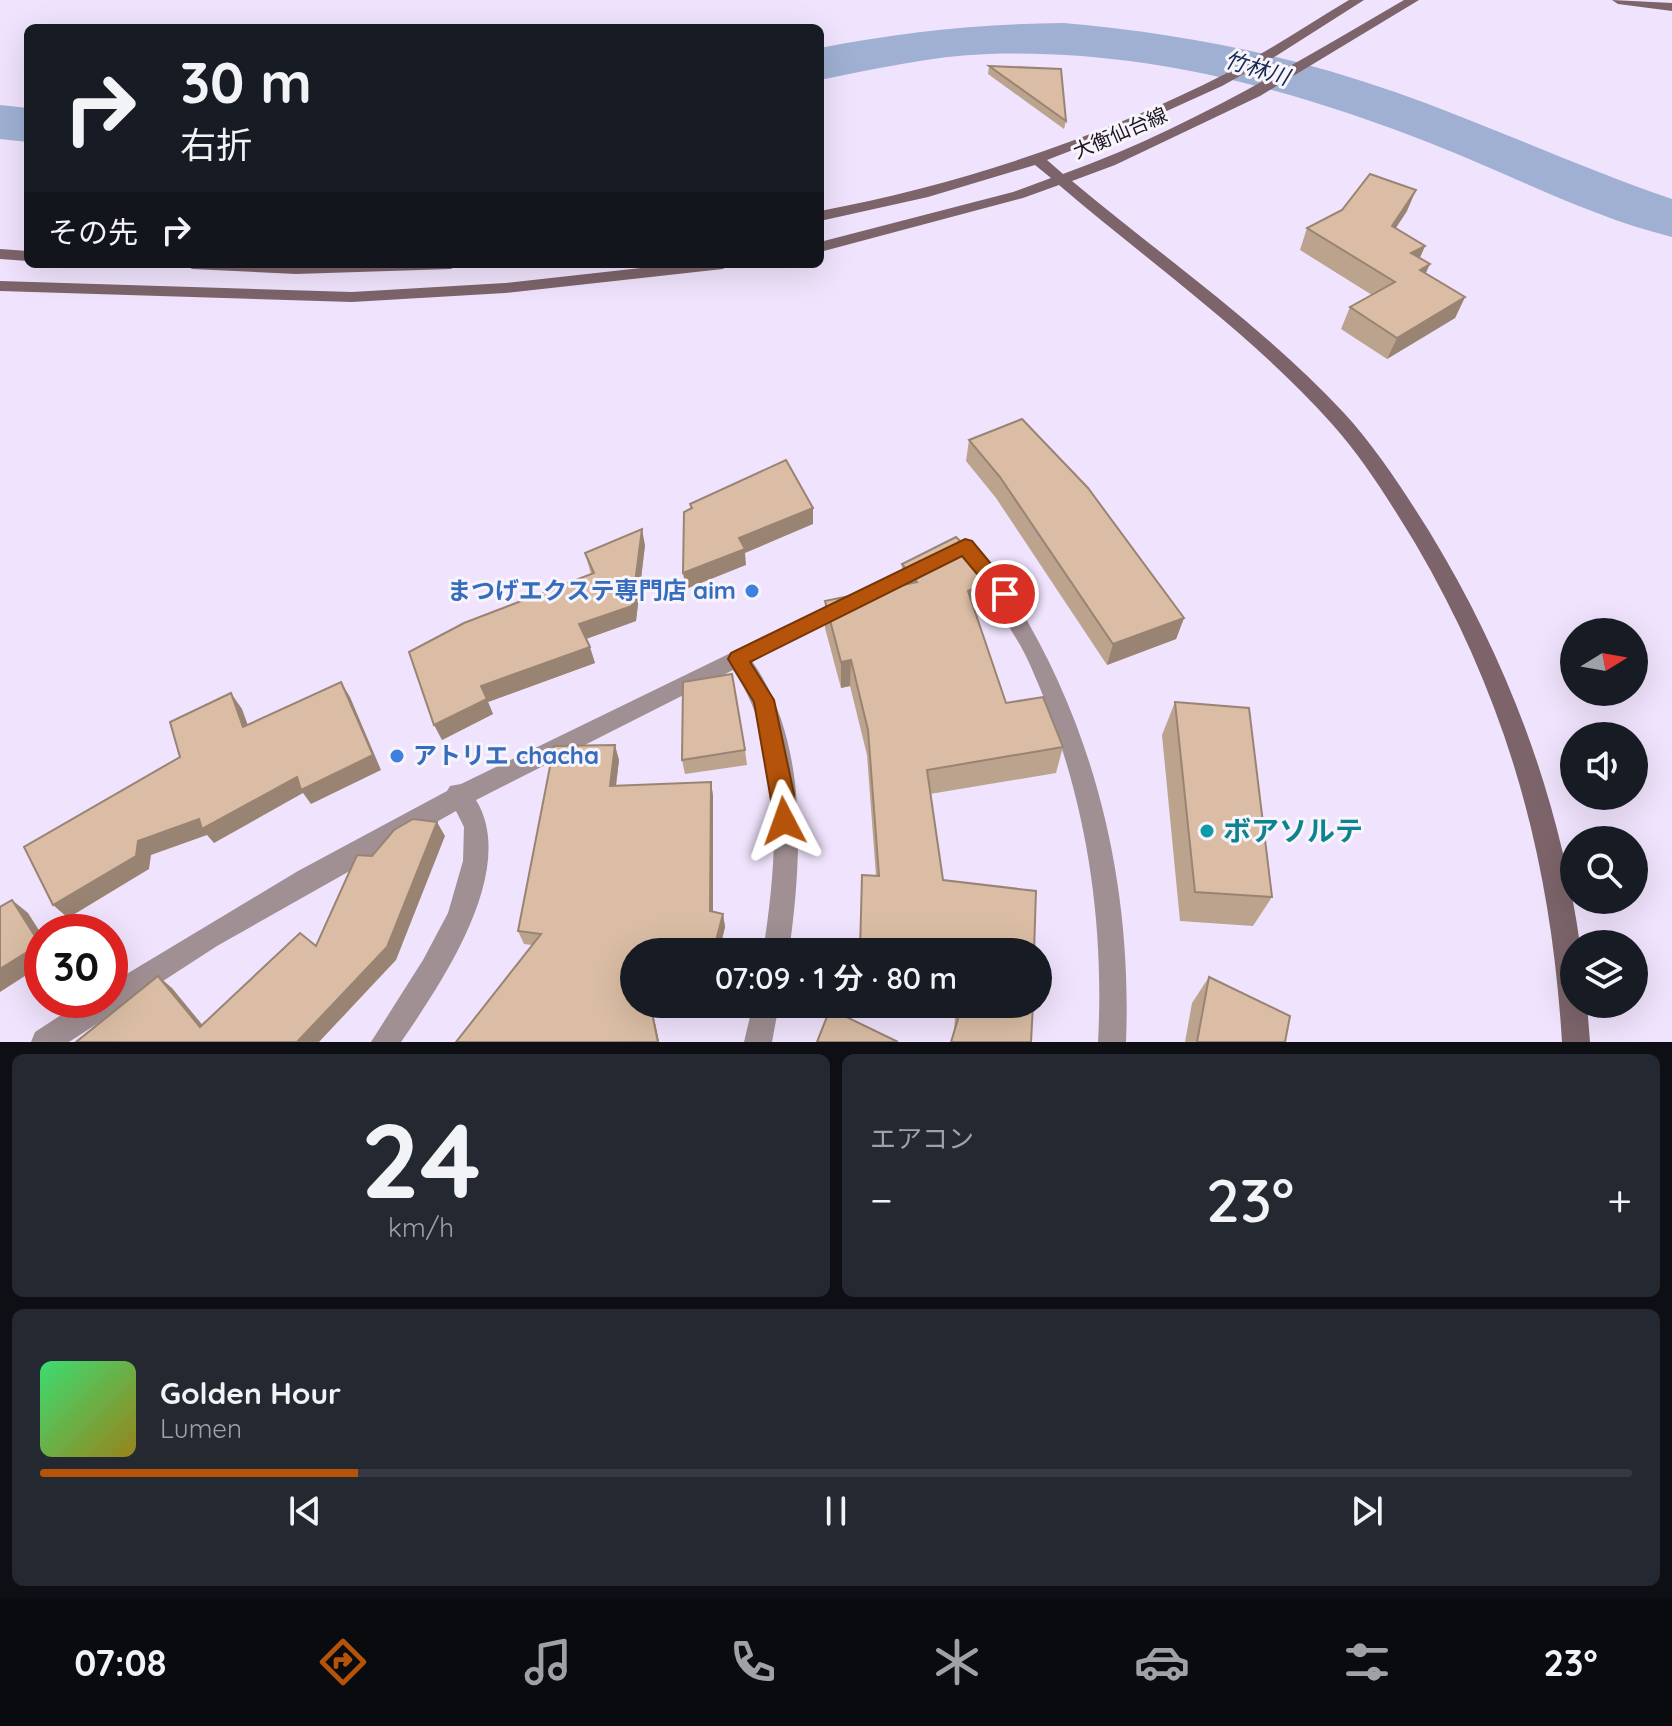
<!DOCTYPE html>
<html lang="ja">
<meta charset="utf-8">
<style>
body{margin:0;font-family:Quicksand,"Noto Sans JP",sans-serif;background:#242831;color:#f1f3f6;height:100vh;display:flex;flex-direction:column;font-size:30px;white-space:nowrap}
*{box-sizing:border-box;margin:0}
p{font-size:26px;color:#9ea1a6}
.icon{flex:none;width:44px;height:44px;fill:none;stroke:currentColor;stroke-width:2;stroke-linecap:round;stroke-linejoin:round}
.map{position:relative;height:1042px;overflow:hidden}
.sheet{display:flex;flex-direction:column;gap:12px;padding:12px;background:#0d0f14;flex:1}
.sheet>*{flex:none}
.banner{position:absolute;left:24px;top:24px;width:800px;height:244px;border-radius:12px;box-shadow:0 8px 32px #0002;background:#171b24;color:#f1f3f6;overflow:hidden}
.needle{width:52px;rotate:79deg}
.tools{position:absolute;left:1560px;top:618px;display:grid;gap:16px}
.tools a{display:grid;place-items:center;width:88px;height:88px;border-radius:50%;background:#171b24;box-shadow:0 8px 32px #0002;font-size:40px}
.speed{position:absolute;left:24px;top:914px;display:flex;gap:16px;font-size:40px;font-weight:700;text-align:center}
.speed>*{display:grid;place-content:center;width:104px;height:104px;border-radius:50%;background:#171b24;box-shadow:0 8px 32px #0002;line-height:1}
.speed .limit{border:12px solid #d22;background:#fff;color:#111}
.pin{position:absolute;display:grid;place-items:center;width:68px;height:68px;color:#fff;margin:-34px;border:4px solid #fff;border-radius:50%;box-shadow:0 2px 8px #0007}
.me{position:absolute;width:88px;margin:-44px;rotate:356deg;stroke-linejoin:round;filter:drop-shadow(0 0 6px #0008)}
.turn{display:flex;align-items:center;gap:28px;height:168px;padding:0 24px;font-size:36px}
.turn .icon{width:104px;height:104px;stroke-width:2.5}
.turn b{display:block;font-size:56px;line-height:68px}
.then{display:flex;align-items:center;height:76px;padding:0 24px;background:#0003;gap:16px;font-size:30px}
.big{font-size:60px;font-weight:600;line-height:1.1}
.sheet .card{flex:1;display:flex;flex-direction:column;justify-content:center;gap:12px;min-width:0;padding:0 28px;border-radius:12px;background:#242831}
.sheet .dial{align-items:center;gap:0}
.dial b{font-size:104px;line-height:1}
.song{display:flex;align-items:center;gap:24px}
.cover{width:96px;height:96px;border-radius:12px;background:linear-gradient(135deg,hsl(140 70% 55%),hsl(50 70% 35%))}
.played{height:8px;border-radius:4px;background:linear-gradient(90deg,#b45309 20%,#363941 20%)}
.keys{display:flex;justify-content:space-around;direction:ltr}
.heat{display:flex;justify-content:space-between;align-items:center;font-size:44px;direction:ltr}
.sheet .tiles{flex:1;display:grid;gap:12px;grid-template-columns:1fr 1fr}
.card:last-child{grid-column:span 2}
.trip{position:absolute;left:620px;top:938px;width:432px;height:80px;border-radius:40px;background:#171b24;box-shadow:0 8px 32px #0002;font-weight:600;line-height:80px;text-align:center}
.dock{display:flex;height:128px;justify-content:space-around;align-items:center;background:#090b0e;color:#9ea1a6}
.dock .icon{width:56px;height:56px}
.dock .on{color:#b45309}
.dock b{font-size:36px;color:#f1f3f6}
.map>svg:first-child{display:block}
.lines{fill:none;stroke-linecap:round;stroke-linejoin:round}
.river{fill:#9fb0d2;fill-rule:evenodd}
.street{fill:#a08f93;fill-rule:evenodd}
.secondary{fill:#7c646a;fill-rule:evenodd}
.wall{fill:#bba38d}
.shaded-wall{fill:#998473}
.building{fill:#dabda4;stroke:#998473;stroke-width:2}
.route{fill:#b45309;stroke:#753606;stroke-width:2}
.shop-dot{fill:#3f7fe0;stroke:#f8f4fb;stroke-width:3}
.culture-dot{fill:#0f9aa8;stroke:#f8f4fb;stroke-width:3}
.labels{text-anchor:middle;stroke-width:6;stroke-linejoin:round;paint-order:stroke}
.far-street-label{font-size:20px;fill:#1d1723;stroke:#f8f4fb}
.far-water-label{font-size:22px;font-style:italic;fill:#152853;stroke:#f8f4fb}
.shop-label{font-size:24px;font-weight:bold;fill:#366cbe;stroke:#f8f4fb;text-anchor:end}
.near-culture-label{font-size:28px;font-weight:bold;fill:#0d838f;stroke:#f8f4fb;text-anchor:start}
</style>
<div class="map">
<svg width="1672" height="1042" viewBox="0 0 1672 1042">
<rect width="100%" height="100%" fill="#f0e3fd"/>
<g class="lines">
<g class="river">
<path d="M 1064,23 C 1177,33 1288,54 1395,92 C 1489,125 1578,167 1672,199 L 1672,237 C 1590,217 1514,176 1435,145 C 1290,88 1144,49 988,54 C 931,56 875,69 820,80 L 820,48 C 902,32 980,24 1064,23 Z"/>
<polygon points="0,105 28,108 28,142 0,139"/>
</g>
<g class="street">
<path d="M 979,555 L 986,557 C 1088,698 1133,869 1126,1042 L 1098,1042 C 1105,913 1084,786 1031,667 C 1015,630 988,599 969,563 L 972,557 Z"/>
<path d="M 924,559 L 931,561 L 934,567 L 931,573 L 752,661 C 809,742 802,858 789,952 L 763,952 C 777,862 787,749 733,670 L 476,800 C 519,870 441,984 401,1042 L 371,1042 L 423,960 L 448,913 L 463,861 L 464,827 L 456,811 L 217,946 L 69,1042 L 31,1042 L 35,1032 L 84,1000 L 110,1000 L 110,984 L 298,871 L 447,791 L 450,786 L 461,784 Z"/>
<polygon points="753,1004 779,1004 772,1042 744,1042"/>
</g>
<g class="secondary">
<path d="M 1349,0 L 1364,0 L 1276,56 L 1222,86 L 1127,129 L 1047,160 L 1063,174 C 1184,131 1294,64 1404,0 L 1419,0 L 1260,96 L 1115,165 L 1072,181 C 1163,257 1263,326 1344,413 C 1377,449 1403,490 1429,531 C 1507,659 1559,796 1580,944 L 1574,944 L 1574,1004 L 1587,1004 L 1590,1042 L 1562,1042 C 1551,860 1508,701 1415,543 C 1390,502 1364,460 1332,424 C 1252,334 1150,263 1059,185 L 1023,198 L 820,252 L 820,242 L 1013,192 L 1051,178 L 1035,165 L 928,197 L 820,221 L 820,211 C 962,184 1100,138 1229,72 C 1270,50 1309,24 1349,0 Z"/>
<polygon points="1612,0 1672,3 1672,11 1618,4"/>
<polygon points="0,249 28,251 28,261 0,259"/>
<polygon points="184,264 459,264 451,269 296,274 192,269"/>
<polygon points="677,264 731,264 723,269 505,293 352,302 0,291 0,281 352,292 505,283"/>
</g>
</g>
<g class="wall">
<polygon points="989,66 1066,121 1064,129 988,74"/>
<polygon points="1407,211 1396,228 1425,246 1419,258 1426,273 1465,297 1455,318 1387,359 1341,329 1350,307 1372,295 1300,250 1307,228"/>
<polygon points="969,440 1184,618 1176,639 1107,665 996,498 966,461"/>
<polygon points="645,545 636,621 586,639 595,663 488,702 493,714 442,740 591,574 585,553"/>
<polygon points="902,564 991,604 975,613 1006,703 1063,747 1056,773 930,794 943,880 876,876 867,755 850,686 841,688 825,628 825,601 901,585"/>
<polygon points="1175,702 1272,897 1253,926 1180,921 1162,735"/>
<polygon points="745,750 747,765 685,774 682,760"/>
<polygon points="619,760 616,786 711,782 713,796 713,911 723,914 725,927 719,952 634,952 634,1004 651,1004 659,1042 456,1042 532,945 524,944 518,931"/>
<polygon points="1209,977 1285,1042 1185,1042 1192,1003"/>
<polygon points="652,1004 706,1004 703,1014"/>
<polygon points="956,1004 1033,1004 954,1031"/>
</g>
<g class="shaded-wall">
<polygon points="1416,190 1407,211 1383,247 1392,226"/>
<polygon points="1425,246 1416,267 1411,253"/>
<polygon points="1430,264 1420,286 1420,270"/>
<polygon points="1465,297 1455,318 1387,359 1397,338"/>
<polygon points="813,508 813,524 745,553 746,565 686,589 683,573 739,538"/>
<polygon points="642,529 645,545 636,621 583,640 579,624"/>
<polygon points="996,577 991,604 964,618 968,591"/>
<polygon points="1184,618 1176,639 1107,665 1113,644"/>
<polygon points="590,647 595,663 488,702 493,714 442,740 434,725 481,686"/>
<polygon points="851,660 850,686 841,688 841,662"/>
<polygon points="341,682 350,697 381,770 311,804 303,793 214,843 207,835 151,855 149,869 68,918 53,905 138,841"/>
<polygon points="231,693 242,709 254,742 243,727"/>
<polygon points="615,745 619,760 614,801 610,786"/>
<polygon points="711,782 713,796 713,924 710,911"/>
<polygon points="437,822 445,836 396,960 319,1042 297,1042"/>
<polygon points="12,900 28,913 42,935 42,965 0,992 0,969"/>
<polygon points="723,914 725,927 719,952 713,952"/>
<polygon points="158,976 172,988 214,1039 200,1027"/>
<polygon points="650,1004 651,1004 659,1042 658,1042"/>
<polygon points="700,1004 706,1004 703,1014"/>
</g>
<g class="building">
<polygon points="989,66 1061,69 1066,121"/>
<polygon points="1370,174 1416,190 1392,226 1425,246 1411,253 1430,264 1420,270 1465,297 1397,338 1350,307 1395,282 1307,228 1342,210"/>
<polygon points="1022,419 1088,488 1184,618 1113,644 1000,477 969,440"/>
<polygon points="786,460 813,508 739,538 745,549 683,573 684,512 692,508 690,504"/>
<polygon points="642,529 632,606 579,624 590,647 481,686 487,699 434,725 409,652 464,623 594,573 585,553"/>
<polygon points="956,537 996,577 968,591 1006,703 1043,697 1063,747 927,770 943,880 1036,891 1034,952 860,952 862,875 879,876 868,730 851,660 841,662 825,601 917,582 902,564"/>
<polygon points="732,674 745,750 682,760 683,682"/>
<polygon points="341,682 373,755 301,790 297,777 202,829 199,819 138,841 136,856 53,905 24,847 180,757 170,722 231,693 243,727"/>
<polygon points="1175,702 1249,708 1272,897 1195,892"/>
<polygon points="615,745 610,786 711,782 710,911 723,914 713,952 634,952 634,1004 650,1004 658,1042 456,1042 541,934 518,931 554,746"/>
<polygon points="413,819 437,822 387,947 297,1042 76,1042 158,976 200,1027 300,933 316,946 357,855 372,856 394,830"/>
<polygon points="12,900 40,944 0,969 0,907"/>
<polygon points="1209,977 1290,1016 1285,1042 1197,1042"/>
<polygon points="959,1004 1033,1004 1031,1042 951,1042 958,1019"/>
<polygon points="830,1009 898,1042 817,1042"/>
</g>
<polygon class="route" points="965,539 972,541 1012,589 1015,594 1012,599 998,599 962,556 750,662 774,700 794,794 791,829 784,832 776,829 754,702 728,659 731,653"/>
<g class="shop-dot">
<circle cx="752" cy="591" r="8"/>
<circle cx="397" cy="756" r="8"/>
</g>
<circle class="culture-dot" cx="1207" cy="831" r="8"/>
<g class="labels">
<g class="far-street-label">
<text transform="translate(1120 133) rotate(-23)" y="7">大衡仙台線</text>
</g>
<g class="far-water-label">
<text transform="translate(1257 68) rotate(17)" y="8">竹林川</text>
</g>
<g class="shop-label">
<text x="736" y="599">まつげエクステ専門店 aim</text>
<text x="413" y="764" text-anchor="start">アトリエ chacha</text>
</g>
<g class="near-culture-label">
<text x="1223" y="841">ボアソルテ</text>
</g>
</g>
</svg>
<div class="tools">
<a><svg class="needle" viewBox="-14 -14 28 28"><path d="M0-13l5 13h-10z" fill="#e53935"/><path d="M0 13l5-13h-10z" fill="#9ea1a6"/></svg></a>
<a><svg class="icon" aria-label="sound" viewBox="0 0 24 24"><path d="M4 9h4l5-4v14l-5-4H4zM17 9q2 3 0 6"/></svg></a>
<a><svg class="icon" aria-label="search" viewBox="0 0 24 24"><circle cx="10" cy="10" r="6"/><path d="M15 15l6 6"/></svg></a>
<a><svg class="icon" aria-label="layers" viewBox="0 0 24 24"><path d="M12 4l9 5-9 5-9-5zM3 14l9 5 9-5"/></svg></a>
</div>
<div class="speed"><div class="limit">30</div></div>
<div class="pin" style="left:1005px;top:594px;background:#d93025"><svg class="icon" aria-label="arrive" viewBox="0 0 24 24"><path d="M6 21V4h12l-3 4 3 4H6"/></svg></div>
<svg class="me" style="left:784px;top:821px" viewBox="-20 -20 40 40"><path d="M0-17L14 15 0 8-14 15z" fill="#b45309" stroke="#fff" stroke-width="4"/></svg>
<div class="trip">07:09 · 1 分 · 80 m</div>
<div class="banner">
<div class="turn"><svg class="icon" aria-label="right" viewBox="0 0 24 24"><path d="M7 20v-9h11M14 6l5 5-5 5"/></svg><div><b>30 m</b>右折</div></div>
<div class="then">その先<svg class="icon" aria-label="right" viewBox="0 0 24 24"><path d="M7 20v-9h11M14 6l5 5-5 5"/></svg></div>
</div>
</div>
<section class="sheet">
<div class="tiles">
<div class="card dial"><b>24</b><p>km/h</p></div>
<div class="card"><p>エアコン</p>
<div class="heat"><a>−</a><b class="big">23°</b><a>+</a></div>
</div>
<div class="card">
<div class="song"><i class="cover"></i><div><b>Golden Hour</b><p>Lumen</p></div></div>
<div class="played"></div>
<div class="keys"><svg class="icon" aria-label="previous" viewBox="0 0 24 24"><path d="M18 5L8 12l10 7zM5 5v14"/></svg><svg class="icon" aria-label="pause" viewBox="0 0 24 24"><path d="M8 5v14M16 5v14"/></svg><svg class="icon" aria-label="next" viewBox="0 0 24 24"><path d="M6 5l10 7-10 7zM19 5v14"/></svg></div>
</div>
</div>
</section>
<nav class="dock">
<b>07:08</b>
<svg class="icon on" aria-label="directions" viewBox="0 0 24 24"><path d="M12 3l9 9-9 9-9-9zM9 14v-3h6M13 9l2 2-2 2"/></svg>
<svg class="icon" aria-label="music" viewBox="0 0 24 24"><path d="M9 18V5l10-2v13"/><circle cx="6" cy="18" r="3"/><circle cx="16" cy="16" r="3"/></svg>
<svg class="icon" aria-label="phone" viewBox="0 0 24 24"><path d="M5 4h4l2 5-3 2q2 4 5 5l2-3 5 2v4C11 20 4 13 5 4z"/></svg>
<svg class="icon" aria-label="climate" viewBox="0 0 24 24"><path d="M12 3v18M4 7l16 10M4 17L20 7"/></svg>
<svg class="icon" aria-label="car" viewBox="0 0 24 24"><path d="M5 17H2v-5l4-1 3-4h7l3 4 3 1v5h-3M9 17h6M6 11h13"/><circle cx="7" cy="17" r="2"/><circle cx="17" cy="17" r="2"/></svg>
<svg class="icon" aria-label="filters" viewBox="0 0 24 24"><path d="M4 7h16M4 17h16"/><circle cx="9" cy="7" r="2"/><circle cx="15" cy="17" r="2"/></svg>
<b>23°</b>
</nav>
